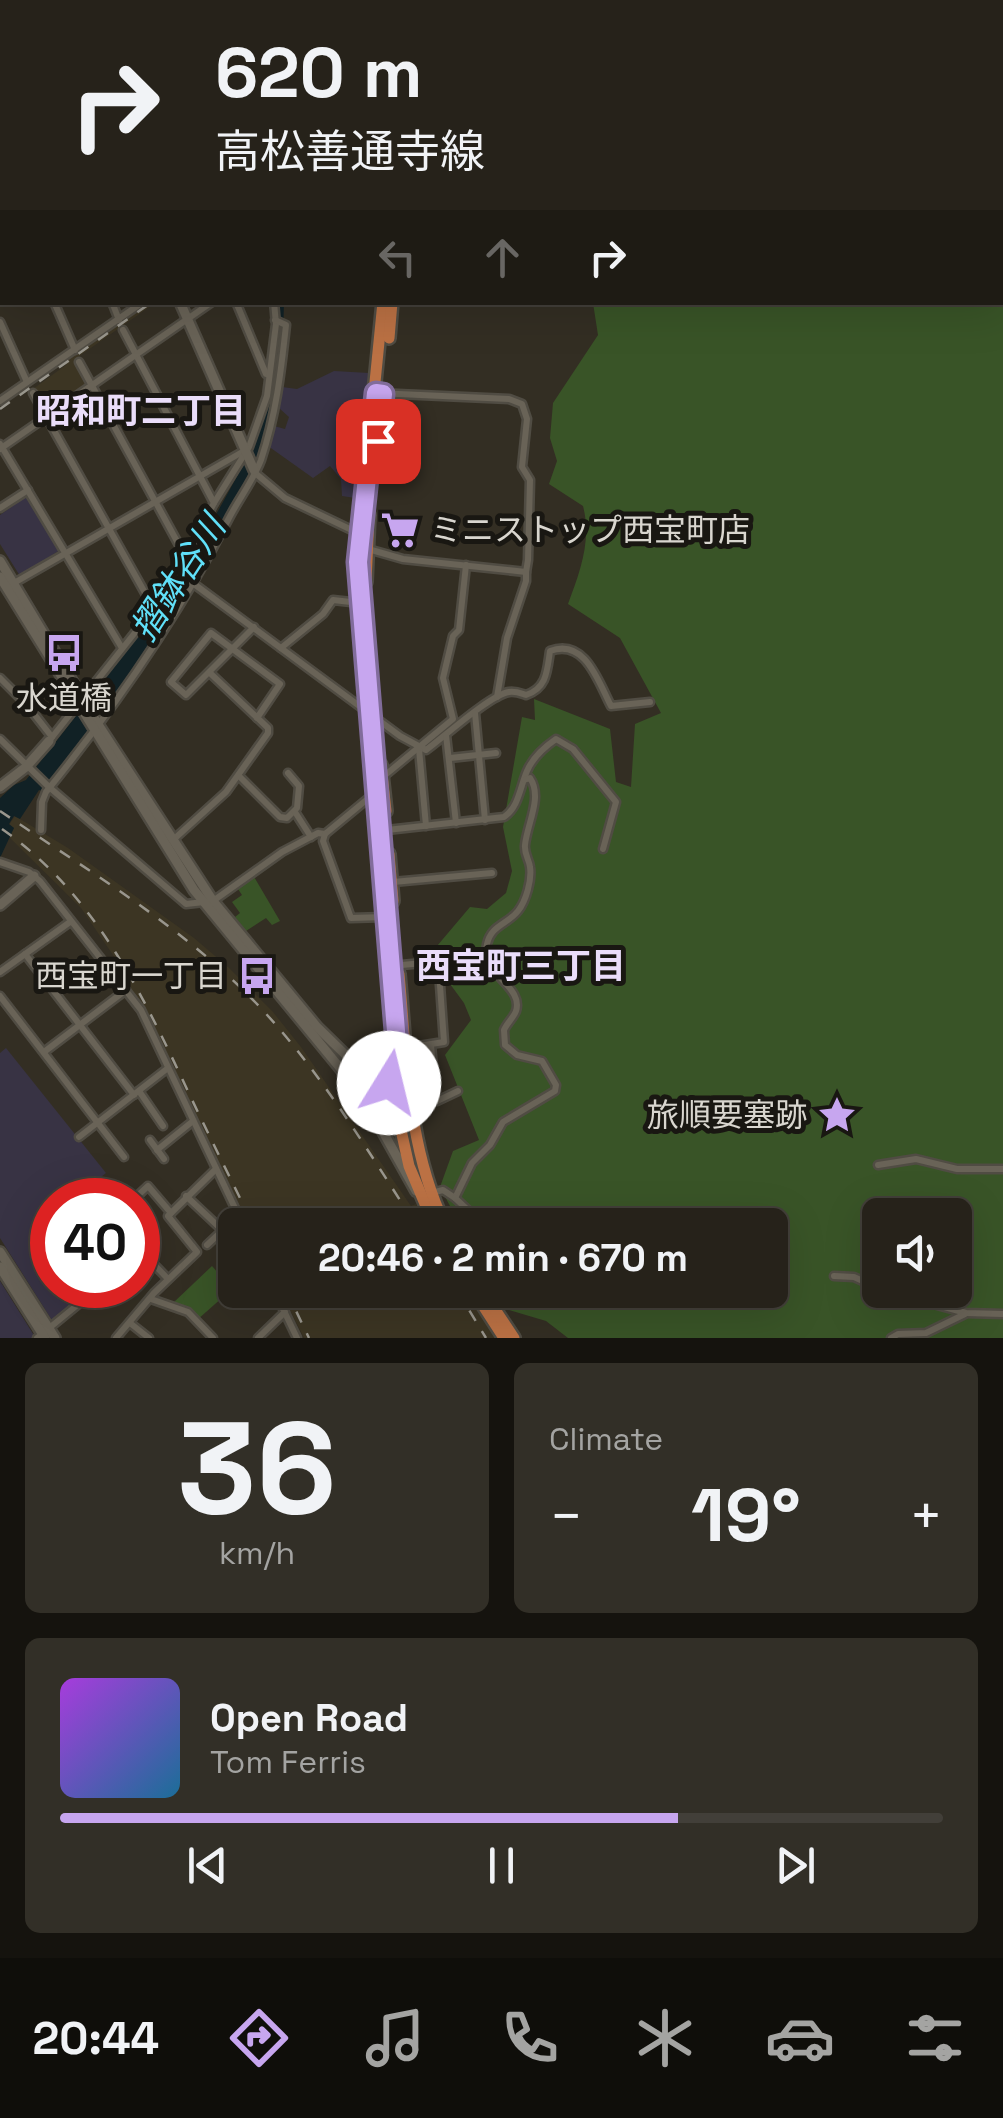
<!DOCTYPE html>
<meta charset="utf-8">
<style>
body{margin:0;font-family:"Space Grotesk","Noto Sans JP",sans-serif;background:#322f27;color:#f1f3f6;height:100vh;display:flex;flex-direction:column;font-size:38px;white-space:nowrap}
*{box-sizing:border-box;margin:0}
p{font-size:32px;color:#a4a4a2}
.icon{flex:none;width:55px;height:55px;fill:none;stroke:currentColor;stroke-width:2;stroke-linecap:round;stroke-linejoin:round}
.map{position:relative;height:1338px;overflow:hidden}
.panel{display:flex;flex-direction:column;gap:25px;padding:25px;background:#15130e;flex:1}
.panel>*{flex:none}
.hud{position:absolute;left:0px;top:0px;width:1005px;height:305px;box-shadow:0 10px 40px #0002,0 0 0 2px #423f39;background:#26221a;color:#f1f3f6;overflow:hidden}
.tools{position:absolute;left:862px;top:1198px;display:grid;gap:20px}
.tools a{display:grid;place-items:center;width:110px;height:110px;border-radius:15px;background:#26221a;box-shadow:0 10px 40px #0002,0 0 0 2px #423f39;font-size:50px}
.speed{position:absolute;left:30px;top:1178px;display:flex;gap:20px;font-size:50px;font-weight:700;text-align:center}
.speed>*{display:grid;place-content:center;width:130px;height:130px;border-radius:50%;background:#26221a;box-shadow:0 10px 40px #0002,0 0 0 2px #423f39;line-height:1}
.speed .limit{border:15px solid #d22;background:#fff;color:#111}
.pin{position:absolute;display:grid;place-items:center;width:85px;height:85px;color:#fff;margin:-42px;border-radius:20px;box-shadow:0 5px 15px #0006}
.me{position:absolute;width:110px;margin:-55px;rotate:9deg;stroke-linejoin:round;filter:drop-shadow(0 0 8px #0008)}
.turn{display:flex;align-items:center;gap:35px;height:210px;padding:0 50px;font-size:45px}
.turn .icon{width:130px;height:130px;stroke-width:2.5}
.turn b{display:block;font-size:70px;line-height:85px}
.lanes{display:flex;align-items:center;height:95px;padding:0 50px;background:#0003;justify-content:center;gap:50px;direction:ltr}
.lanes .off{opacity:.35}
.big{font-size:75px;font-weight:700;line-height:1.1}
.panel .tile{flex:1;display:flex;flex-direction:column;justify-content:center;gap:15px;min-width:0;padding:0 35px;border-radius:15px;background:#322f27}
.panel .dial{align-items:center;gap:0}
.dial b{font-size:130px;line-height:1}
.song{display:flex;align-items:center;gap:30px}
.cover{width:120px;height:120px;border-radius:15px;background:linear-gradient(135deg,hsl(280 70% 55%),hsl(200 70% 35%))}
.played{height:10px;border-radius:5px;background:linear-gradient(90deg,#c7a6ef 70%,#423f39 70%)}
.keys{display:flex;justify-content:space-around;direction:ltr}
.heat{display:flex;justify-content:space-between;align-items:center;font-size:55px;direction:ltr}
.panel .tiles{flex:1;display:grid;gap:25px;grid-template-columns:1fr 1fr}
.tile:last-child{grid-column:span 2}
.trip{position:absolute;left:218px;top:1208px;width:570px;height:100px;border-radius:15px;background:#26221a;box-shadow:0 10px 40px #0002,0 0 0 2px #423f39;font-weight:700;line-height:100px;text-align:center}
.menu{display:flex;height:160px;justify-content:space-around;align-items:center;background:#0f0e0a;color:#a4a4a2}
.menu .icon{width:70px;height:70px}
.menu .selected{color:#c7a6ef}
.menu b{font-size:45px;color:#f1f3f6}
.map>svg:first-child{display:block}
.commercial{fill:#383344}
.built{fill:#3c3523}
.green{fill:#395427;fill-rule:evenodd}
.water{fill:#112125}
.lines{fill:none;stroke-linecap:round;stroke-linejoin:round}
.river{stroke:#112125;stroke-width:14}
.minor-casing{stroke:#504c43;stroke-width:11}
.tertiary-casing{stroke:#504c43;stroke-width:14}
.primary-casing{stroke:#504c43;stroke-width:16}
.minor{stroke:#696357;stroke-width:6}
.tertiary{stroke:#696357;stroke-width:9}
.primary{stroke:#bb7144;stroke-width:11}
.rail{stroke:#99968d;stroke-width:2.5;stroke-dasharray:12 12;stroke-linecap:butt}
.route-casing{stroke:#816c9b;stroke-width:25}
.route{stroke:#c7a6ef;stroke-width:18}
.labels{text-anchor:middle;stroke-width:10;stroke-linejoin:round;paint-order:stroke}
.poi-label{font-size:32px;fill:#d9d6cf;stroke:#191712;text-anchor:end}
.neighbourhood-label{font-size:35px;font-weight:bold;fill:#eaddfa;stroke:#191712}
.water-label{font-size:35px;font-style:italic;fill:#60e0f9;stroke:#191712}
</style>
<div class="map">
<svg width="1003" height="1338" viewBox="0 0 1003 1338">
<rect width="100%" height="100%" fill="#332e23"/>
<g class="commercial">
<polygon points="334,371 369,373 355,498 342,496 341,479 330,466 313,478 268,446 274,426 285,429 289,417 279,408 282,387 297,389"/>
<polygon points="25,497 29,498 60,550 20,576 0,544 0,515"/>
<polygon points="6,1048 106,1173 72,1200 52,1200 52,1215 48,1219 52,1228 52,1285 90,1285 92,1290 53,1322 0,1238 0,1053"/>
<polygon points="0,1281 35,1337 34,1338 0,1338"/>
</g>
<g class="built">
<polygon points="104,0 277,0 274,2"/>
<polygon points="145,303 155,303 75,359 86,385 46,413 33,389 66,365 63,360"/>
<polygon points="15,816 68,848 194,938 228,967 273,1012 301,1047 411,1206 416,1204 427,1225 249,1225 143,1009 124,985 130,980 81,908 9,837 14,828 9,825"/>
<polygon points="280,1290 467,1290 498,1338 304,1338"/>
</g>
<g class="green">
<polygon points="760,0 1003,0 1003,171 1002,2"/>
<path d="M 1003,243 L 1003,1338 L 568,1338 L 546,1321 L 509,1310 L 496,1290 L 770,1290 L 770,1225 L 460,1225 L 440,1187 L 453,1151 L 479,1140 L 445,1055 L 471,1020 L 464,1003 L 439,969 L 437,946 L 470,907 L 487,909 L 506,893 L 512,871 L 503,827 L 522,717 L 535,720 L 534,699 L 610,729 L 616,782 L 631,787 L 635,724 L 661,713 L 620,638 L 568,604 C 580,572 592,540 583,506 L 549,484 L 557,461 L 550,438 L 553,403 L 598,335 L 593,303 L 1002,302 ZM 880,1215 L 955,1215 L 955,1290 L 880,1290 Z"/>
<polygon points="253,875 280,921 272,925 266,918 246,931 235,917 240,913 232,902 242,895 236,886"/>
<polygon points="377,1090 396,1109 398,1134 393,1134 371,1095"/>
<polygon points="212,1266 232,1289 197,1320 173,1303"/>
</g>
<path class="water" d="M 277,303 L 284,303 C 283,345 280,390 268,431 C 258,465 238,495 221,526 C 170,620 112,710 42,791 L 39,790 L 20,819 L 14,816 L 9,824 L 14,828 L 0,858 L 0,798 L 14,785 L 26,780 L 175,589 L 251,451 L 270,397 Z"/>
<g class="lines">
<g class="river">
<polyline points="761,0 762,2"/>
<polyline points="1002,164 1003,164"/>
</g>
<g class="minor-casing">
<g id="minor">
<polyline points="101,0 102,2"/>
<polyline points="392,0 393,2"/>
<polyline points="447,0 448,2"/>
<polyline points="497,0 498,2"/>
<polyline points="716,0 718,2"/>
<polyline points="812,0 813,2"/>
<polyline points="0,51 2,57"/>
<polyline points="0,97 2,96"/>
<polyline points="1002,150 1003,150"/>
<polyline points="1002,179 1003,179"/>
<polyline points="0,185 2,190"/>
<polyline points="1002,253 1003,253"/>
<polyline points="1002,271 1003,271"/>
<polyline points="54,302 75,350"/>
<polyline points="112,302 119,320"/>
<polyline points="236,302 266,374 269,375"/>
<polyline points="0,322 27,382"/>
<polyline points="123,330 214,503"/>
<polyline points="79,362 185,556"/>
<polyline points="33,393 154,609"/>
<polyline points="0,401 143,302"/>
<polyline points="0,444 122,648"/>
<polyline points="0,449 212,302"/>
<polyline points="254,472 285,498 358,533"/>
<polyline points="0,508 28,490"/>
<polyline points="368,549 403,559 526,572 528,560 530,480 522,467 527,419 522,404 509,399 376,393"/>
<polyline points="14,583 244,451"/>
<path d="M 194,584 L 400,736 L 426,750 C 444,737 490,695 509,692 C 516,691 520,693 526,695 C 547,688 547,671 550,651 C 585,638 598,681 611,706 L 650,702"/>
<polyline points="254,627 186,695 171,682 211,633 280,684 257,718"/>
<polyline points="281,648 323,614 333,600 360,603"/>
<polyline points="0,678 27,705 52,737"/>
<polyline points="497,697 507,638 526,581 526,572"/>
<polyline points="475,713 485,820"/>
<polyline points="446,735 456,823"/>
<polyline points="0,739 49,787 186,904 213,901 282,852 318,833 325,834 376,792"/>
<polyline points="49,741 168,591 214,503 249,447 267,396 276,324 274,302"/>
<polyline points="419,749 426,826"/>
<polyline points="450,758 496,753"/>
<polyline points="239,776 280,817 287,818 297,808 299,786 288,773"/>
<polyline points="384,776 453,719 443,678 453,636 459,630 466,565"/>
<polyline points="295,812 311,837"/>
<path d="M 41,830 L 42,802 L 46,792 C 116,706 177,618 228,520 C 238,500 253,481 261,460 C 276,415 281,372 286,325 L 275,320"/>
<path d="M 387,830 L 504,817 C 519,807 520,787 527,771 C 533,757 543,748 556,739 L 573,749 L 616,802 L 603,849"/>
<polyline points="325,834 323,841 351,918 385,917"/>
<polyline points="173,840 226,792 268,733 268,728 210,673"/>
<polyline points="0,862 29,872 40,881 141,1010 243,1225"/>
<polyline points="393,882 492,873"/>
<polyline points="25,954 134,1095"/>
<polyline points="391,966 434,962 439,971 444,1042 406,1048"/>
<polyline points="0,972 70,922"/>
<polyline points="0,996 124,1157"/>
<polyline points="431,1045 436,1101"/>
<polyline points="44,1052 126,990"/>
<polyline points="139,1091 163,1126"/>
<polyline points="411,1104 437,1101 458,1091"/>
<polyline points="79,1137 168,1068"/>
<polyline points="150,1140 164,1159"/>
<polyline points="157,1150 193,1121"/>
<polyline points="878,1165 916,1159 957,1169 1003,1169"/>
<path d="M 431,1193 L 443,1190 L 455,1198 L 472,1163 L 490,1145 L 503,1122 L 555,1091 L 556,1085 L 542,1061 L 517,1055 L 505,1045 L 504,1030 C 507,1023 514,1017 516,1011 C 524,986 481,975 487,944 C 491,925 508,924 518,911 C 526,901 532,880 530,867 C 529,859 524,854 525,845 C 527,824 543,797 530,778 L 524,780"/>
<polyline points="186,1196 235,1242"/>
<polyline points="455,1198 484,1225"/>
<polyline points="133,1200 148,1186 171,1213"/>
<polyline points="207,1245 223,1230"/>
<polyline points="144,1254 168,1279"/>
<polyline points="223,1261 235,1250"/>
<polyline points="834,1276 854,1277 880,1289"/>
<polyline points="274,1290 297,1338"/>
<polyline points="592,1290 598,1300"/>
<polyline points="883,1290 966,1313 1003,1314"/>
<polyline points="151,1299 188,1312 213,1338"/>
<polyline points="130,1323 149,1338"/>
<polyline points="37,1338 92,1293 95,1285"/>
<polyline points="116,1338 154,1293 197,1252 168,1216 216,1169"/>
<polyline points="258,1338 285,1312"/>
<polyline points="891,1338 898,1334 926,1333 965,1314"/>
</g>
</g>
<g class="tertiary-casing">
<g id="tertiary">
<polyline points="47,0 48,2"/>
<polyline points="0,222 2,221"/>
<polyline points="180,302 254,470"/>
<polyline points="0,561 99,726 213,901 317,1027 400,1108"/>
<polyline points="0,577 194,890 363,1096 416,1191"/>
<polyline points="0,787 26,767 49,741"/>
<polyline points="0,905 34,876"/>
<polyline points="0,1252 55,1338"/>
<polyline points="0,1267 45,1338"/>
</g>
</g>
<g class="primary-casing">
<g id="primary">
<polyline points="294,0 295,2"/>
<polyline points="383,302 357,562 401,1130 409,1166 434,1225"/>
<polyline points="389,338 392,302"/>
<polyline points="366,582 369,515"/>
<polyline points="381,765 386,811"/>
<polyline points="389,854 393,901"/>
<path d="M 399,974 C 407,1059 407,1146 445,1225"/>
<polyline points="473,1290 504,1338"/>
<polyline points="482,1290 514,1338"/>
</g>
</g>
<use href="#minor" class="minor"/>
<use href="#tertiary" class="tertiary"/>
<use href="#primary" class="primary"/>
<g class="rail">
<polyline points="0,409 152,302"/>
<path d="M 0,811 C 87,870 182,926 256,1003 C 319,1069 366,1148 416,1225"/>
<path d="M 2,829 C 93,893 140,989 186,1087 C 208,1134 231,1179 253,1225"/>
<polyline points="286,1290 309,1338"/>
<polyline points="457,1290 486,1338"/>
</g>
</g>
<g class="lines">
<g class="route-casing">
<polyline id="route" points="378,441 383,394 376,393 358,562 399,1068 399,1078 389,1083"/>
</g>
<use href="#route" class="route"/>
</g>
<defs>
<g id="supermarket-bare" transform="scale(3)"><path d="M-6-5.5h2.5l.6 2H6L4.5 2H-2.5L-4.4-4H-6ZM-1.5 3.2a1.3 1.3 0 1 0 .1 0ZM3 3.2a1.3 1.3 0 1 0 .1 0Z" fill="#c7a6ef" stroke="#191712" stroke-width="2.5" paint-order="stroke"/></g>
<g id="bus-bare" transform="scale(3)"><path d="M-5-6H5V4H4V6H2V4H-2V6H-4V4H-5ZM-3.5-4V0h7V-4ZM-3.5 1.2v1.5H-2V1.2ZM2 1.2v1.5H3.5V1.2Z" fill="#c7a6ef" stroke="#191712" stroke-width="2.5" paint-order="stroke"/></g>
<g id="sight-bare" transform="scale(3)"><path d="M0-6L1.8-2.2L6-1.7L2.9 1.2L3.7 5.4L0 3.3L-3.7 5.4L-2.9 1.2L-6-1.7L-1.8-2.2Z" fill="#c7a6ef" stroke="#191712" stroke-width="2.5" paint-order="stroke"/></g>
</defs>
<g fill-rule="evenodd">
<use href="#supermarket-bare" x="400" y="530"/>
<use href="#bus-bare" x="64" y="653"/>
<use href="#bus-bare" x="257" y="976"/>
<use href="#sight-bare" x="837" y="1115"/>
</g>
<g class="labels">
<g class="poi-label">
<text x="430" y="541" text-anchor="start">ミニストップ西宝町店</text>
<text x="64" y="709" text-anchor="middle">水道橋</text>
<text x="227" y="987">西宝町一丁目</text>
<text x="807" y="1126">旅順要塞跡</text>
</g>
<g class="neighbourhood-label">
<text x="141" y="423">昭和町二丁目</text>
<text x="521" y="978">西宝町三丁目</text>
</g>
<g class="water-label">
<text transform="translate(178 578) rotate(-57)" y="12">摺鉢谷川</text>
</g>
</g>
</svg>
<div class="tools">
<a><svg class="icon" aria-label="sound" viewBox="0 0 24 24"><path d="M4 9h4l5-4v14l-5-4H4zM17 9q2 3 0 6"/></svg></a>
</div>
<div class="speed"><div class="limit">40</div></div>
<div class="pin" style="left:378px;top:441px;background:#d93025"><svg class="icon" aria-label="arrive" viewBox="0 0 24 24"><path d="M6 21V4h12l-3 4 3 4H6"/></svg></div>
<svg class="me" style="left:389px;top:1083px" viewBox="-20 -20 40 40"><circle r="19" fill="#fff"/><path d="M0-13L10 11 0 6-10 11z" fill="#c7a6ef"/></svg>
<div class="trip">20:46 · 2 min · 670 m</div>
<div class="hud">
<div class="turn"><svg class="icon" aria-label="right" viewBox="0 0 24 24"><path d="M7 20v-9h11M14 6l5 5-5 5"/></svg><div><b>620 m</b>高松善通寺線</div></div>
<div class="lanes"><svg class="icon off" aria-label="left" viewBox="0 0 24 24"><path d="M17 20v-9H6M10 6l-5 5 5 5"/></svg><svg class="icon off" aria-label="ahead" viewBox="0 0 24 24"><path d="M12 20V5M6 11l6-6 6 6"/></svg><svg class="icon" aria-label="right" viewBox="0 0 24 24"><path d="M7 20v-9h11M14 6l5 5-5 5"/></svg></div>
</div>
</div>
<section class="panel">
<div class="tiles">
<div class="tile dial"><b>36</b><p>km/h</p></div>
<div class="tile"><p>Climate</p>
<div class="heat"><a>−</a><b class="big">19°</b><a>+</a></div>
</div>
<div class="tile">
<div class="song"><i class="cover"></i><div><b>Open Road</b><p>Tom Ferris</p></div></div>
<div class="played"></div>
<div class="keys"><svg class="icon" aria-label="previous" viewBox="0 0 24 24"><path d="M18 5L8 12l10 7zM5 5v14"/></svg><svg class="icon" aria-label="pause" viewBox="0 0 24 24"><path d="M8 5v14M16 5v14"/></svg><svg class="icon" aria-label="next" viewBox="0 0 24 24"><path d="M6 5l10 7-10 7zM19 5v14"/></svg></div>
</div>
</div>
</section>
<nav class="menu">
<b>20:44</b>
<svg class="icon selected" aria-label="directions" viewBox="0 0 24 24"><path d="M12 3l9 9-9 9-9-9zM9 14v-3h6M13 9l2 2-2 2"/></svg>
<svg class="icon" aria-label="music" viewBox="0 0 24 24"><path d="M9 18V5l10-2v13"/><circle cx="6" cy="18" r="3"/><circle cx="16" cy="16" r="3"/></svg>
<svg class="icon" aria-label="phone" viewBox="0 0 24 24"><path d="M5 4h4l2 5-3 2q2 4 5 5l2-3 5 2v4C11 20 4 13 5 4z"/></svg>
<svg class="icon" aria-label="climate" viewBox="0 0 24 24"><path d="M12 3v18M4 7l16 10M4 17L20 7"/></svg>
<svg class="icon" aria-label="car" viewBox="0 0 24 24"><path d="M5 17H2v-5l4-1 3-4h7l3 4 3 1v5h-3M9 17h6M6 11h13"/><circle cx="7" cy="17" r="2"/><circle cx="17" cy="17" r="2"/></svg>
<svg class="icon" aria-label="filters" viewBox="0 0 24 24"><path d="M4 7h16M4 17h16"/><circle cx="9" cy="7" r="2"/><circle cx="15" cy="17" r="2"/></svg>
</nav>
